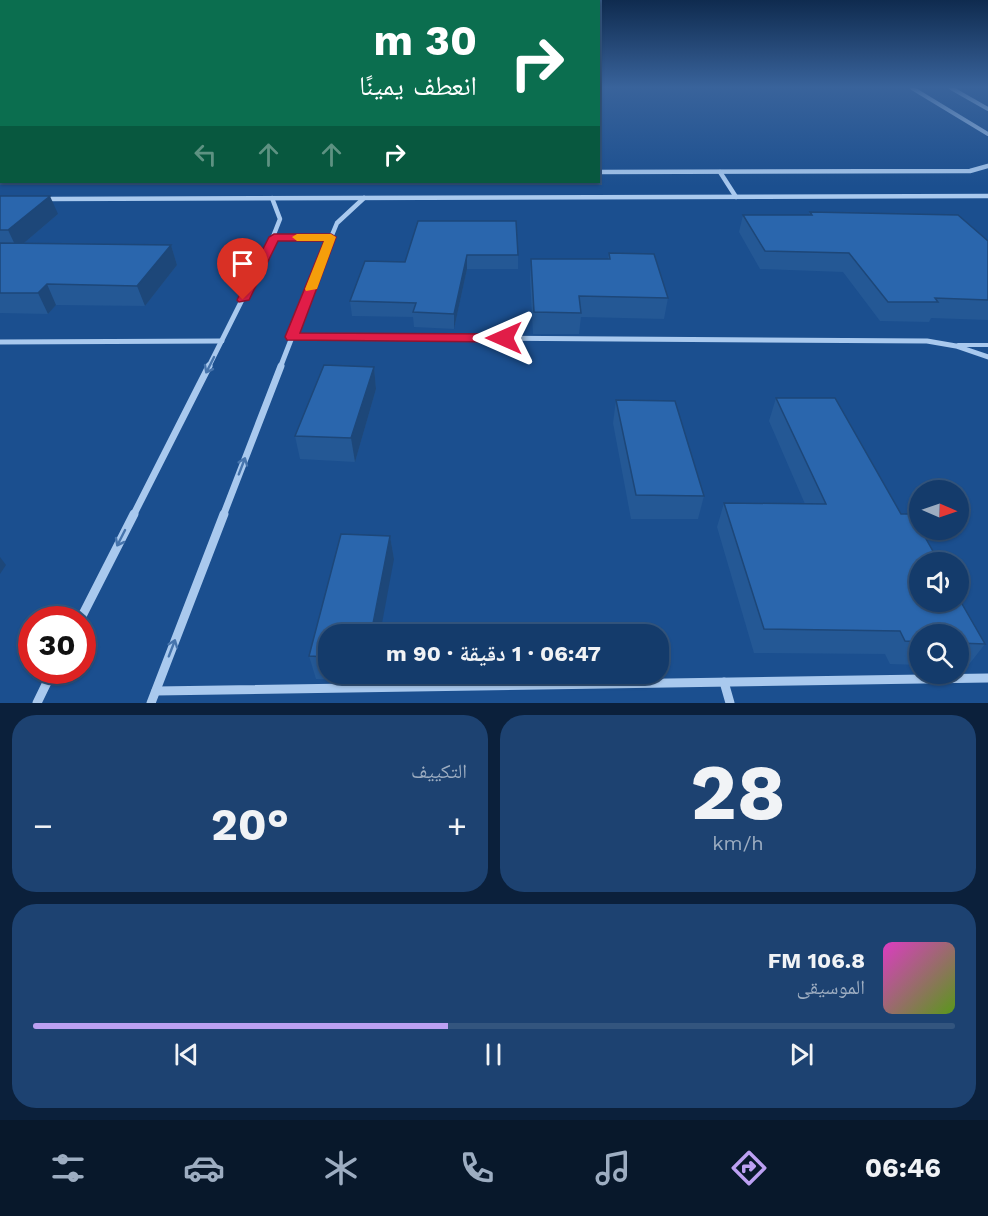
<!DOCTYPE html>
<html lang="ar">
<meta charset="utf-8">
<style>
body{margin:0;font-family:"Work Sans","Noto Naskh Arabic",sans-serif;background:#1d4271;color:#f1f3f6;direction:rtl;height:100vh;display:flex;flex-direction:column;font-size:22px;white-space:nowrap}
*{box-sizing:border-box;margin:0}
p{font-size:20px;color:#9dadc1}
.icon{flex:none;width:33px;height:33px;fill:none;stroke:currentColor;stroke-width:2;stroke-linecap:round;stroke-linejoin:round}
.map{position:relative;height:703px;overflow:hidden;direction:ltr}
.details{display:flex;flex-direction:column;gap:12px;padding:12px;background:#0b203b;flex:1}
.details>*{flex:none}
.guide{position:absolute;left:0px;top:0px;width:600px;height:183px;box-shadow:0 2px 4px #0004,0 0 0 2px #33557e;direction:rtl;background:#0b6e4f;color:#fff;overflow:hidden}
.needle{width:39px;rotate:92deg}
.controls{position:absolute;left:909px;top:480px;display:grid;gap:12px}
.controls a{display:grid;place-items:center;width:60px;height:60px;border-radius:50%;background:#143b6b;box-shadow:0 2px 4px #0004,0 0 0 2px #33557e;font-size:30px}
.speed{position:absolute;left:18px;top:606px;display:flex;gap:12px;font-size:30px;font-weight:700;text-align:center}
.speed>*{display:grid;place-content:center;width:78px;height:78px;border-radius:50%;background:#143b6b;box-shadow:0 2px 4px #0004,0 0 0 2px #33557e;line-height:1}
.speed .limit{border:9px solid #d22;background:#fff;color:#111}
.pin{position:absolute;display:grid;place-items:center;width:51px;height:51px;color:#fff;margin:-62px -26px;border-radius:50% 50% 50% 0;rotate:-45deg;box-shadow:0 0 6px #0007}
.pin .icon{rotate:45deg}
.me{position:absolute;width:66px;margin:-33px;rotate:270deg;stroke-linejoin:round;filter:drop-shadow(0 0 4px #0008)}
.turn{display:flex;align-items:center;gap:21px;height:126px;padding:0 24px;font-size:27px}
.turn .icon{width:78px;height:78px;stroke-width:2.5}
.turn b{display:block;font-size:42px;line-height:51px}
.lanes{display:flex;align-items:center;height:57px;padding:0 24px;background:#0003;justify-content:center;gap:30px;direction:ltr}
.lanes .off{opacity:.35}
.big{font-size:45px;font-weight:700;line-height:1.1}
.details .widget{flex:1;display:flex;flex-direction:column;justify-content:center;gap:9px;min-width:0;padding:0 21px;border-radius:24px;background:#1d4271}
.details .dial{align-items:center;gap:0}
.dial b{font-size:78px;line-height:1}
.song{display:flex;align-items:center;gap:18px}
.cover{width:72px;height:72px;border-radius:9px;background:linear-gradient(135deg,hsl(310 70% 55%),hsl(90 70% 35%))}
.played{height:6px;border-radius:3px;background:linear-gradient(90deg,#bca0f2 45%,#33557e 45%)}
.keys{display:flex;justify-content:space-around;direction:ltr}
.heat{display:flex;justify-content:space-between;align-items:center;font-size:33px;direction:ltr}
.details .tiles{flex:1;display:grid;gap:12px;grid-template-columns:1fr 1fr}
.widget:last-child{grid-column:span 2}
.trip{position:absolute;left:318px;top:624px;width:351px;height:60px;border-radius:24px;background:#143b6b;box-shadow:0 2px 4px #0004,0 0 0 2px #33557e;font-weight:700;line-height:60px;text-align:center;direction:rtl}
.dock{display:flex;height:96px;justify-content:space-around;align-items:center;background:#08182b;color:#9dadc1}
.dock .icon{width:42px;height:42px}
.dock .selected{color:#bca0f2}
.dock b{font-size:27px;color:#f1f3f6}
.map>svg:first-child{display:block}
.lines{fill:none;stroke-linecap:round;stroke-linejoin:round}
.service{stroke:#a9c9ee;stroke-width:4}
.minor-far4{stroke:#a9c9ee;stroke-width:4}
.minor-far3{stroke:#a9c9ee;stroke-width:4.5}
.minor-far2{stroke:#a9c9ee;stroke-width:5}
.minor-far1{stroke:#a9c9ee;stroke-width:7}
.minor{stroke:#a9c9ee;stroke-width:9}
.wall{fill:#245895}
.shaded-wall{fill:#1d4779}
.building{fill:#2a66ad;stroke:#1d4779;stroke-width:1.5}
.oneway{stroke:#4674ac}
.route{fill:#e11d48;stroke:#92132f;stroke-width:1.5}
.slow{fill:#f59e0b}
</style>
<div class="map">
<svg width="988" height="703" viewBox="0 0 988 703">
<rect width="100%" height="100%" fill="#1b4f8f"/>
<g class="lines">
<polyline class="service" points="958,345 988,345"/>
<g class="minor-far4">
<polyline points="912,88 988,134"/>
<polyline points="951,88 988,109"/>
</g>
<g class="minor-far3">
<polyline points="598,172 970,171 988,166"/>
<polyline points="720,172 736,197"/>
<polyline points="46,199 988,196"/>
<polyline points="274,237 331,237"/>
<polyline points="267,252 280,219 272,198"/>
<polyline points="325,252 337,223 364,198"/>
</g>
<g class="minor-far2">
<polyline points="292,337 927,341 956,346 988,357"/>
<polyline points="0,342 222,341"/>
<polyline points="208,368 267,250"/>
<polyline points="280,368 326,250"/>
</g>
<g class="minor-far1">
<polyline points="133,516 209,366"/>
<polyline points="223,516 281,366"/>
</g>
<g class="minor">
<polyline points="80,620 134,514"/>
<polyline points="724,682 730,703"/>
<polyline points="156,691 988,678"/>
<polyline points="37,703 53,670"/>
<polyline points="151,703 224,514"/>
</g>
</g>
<g class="wall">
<polygon points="0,196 58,214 24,243 171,245 177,265 145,306 56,305 48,314 0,313"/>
<polygon points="810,212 988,241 988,320 931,318 929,322 880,321 843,272 760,269 739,232 743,215 809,215"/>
<polygon points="516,221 518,255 518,269 467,269 454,329 414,327 413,317 352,316 350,301 405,262"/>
<polygon points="609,253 668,298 664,319 581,317 579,334 533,334 530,279 531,259 608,259"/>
<polygon points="374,367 376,389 355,462 300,459 295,436"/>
<polygon points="776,398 901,514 985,644 967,667 958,667 958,634 920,634 920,665 890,664 885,654 754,653 717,527 724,503 805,504 769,421"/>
<polygon points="616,400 704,496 698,519 631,519 613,423"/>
<polygon points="390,536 394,559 328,634 328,674 372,674 371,681 316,679 309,656"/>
</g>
<g class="shaded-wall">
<polygon points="50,196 58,214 17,249 8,230"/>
<polygon points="171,245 177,265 145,306 137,286"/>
<polygon points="467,255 467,269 454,329 454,314"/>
<polygon points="47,284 56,305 48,314 38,293"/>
<polygon points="374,367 376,389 355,462 351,438"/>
<polygon points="390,536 394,559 380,634 371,634"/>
<polygon points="0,557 6,565 0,574"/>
</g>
<g class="building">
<polygon points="0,196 50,196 8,230 0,230"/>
<polygon points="810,212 958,215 988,241 988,300 935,298 938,302 888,302 849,253 765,251 743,215 812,215"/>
<polygon points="418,221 516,221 518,255 467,255 454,314 413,312 416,303 350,301 365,261 405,262"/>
<polygon points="0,243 171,245 137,286 47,284 38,293 0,293"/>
<polygon points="609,253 654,254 668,298 579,296 581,313 534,312 531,259 610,259"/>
<polygon points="324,365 374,367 351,438 295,436"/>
<polygon points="776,398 835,398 901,514 912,514 939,562 920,562 920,602 958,602 958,597 985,644 958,643 958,634 920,634 920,642 905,641 900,631 764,629 724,503 826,504"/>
<polygon points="616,400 675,401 704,496 636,495"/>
<polygon points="341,534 390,536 371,634 328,634 328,657 309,656"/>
</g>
<defs><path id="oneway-shaft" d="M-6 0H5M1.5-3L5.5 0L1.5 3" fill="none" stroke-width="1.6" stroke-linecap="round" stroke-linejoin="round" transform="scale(1.5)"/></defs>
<g class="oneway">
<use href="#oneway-shaft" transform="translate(210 365) rotate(117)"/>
<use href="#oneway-shaft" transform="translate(242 466) rotate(-69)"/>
<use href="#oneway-shaft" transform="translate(121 538) rotate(117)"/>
<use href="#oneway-shaft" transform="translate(172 648) rotate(-69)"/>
</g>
<linearGradient id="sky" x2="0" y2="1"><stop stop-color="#0f2b4f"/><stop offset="0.47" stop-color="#39639b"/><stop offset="1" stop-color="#39639b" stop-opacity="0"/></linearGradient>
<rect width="988" height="186" fill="url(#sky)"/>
<polygon class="route" points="274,234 331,234 336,237 300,333 504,334 511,338 504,342 287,340 285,337 324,241 278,241 249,300 239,302 237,300 269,237"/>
<polygon class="slow" points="331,234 336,237 317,289 306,291 305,289 324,241 297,241 292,237 297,234"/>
</svg>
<div class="controls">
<a><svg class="needle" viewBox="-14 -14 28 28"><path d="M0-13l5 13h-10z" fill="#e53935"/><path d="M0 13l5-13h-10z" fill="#9dadc1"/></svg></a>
<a><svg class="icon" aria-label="sound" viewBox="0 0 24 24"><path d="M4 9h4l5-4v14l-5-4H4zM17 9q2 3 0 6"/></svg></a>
<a><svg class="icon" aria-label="search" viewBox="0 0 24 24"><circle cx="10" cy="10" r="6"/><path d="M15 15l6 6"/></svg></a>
</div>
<div class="speed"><div class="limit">30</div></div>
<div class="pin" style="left:243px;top:300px;background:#d93025"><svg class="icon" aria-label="arrive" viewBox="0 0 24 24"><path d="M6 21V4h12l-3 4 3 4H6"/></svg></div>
<svg class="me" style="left:504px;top:338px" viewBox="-20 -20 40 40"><path d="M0-17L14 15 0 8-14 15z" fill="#e11d48" stroke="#fff" stroke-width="4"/></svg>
<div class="trip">06:47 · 1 دقيقة · 90 m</div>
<div class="guide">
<div class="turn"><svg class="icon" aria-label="right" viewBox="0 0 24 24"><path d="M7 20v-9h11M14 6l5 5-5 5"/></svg><div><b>30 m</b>انعطف يمينًا</div></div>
<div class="lanes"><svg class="icon off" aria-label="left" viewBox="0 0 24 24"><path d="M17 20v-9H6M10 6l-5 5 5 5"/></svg><svg class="icon off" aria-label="ahead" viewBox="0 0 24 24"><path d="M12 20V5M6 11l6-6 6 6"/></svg><svg class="icon off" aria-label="ahead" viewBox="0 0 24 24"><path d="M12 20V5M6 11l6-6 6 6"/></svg><svg class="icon" aria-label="right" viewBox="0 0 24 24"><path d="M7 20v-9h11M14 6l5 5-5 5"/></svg></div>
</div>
</div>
<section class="details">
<div class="tiles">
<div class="widget dial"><b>28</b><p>km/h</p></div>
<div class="widget"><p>التكييف</p>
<div class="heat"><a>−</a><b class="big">20°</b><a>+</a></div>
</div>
<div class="widget">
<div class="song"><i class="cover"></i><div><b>106.8 FM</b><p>الموسيقى</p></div></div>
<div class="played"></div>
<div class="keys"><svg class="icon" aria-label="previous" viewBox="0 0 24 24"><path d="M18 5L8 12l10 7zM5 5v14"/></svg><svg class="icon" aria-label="pause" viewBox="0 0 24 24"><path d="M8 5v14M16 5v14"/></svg><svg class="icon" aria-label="next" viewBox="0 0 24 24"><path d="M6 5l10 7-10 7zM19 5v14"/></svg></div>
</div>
</div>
</section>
<nav class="dock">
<b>06:46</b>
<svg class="icon selected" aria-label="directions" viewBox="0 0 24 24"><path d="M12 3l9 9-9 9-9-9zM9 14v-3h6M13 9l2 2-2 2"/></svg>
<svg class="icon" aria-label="music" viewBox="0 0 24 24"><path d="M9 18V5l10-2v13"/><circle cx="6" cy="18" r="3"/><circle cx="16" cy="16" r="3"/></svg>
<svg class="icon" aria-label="phone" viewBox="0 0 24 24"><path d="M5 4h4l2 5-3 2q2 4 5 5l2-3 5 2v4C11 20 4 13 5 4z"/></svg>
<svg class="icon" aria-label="climate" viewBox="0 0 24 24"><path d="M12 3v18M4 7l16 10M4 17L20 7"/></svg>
<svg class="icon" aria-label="car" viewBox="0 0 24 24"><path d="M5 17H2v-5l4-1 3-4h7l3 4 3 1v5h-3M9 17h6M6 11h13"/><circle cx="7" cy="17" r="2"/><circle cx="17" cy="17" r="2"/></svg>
<svg class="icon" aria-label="filters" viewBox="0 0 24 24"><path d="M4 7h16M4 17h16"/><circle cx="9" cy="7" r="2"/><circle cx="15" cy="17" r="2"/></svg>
</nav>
